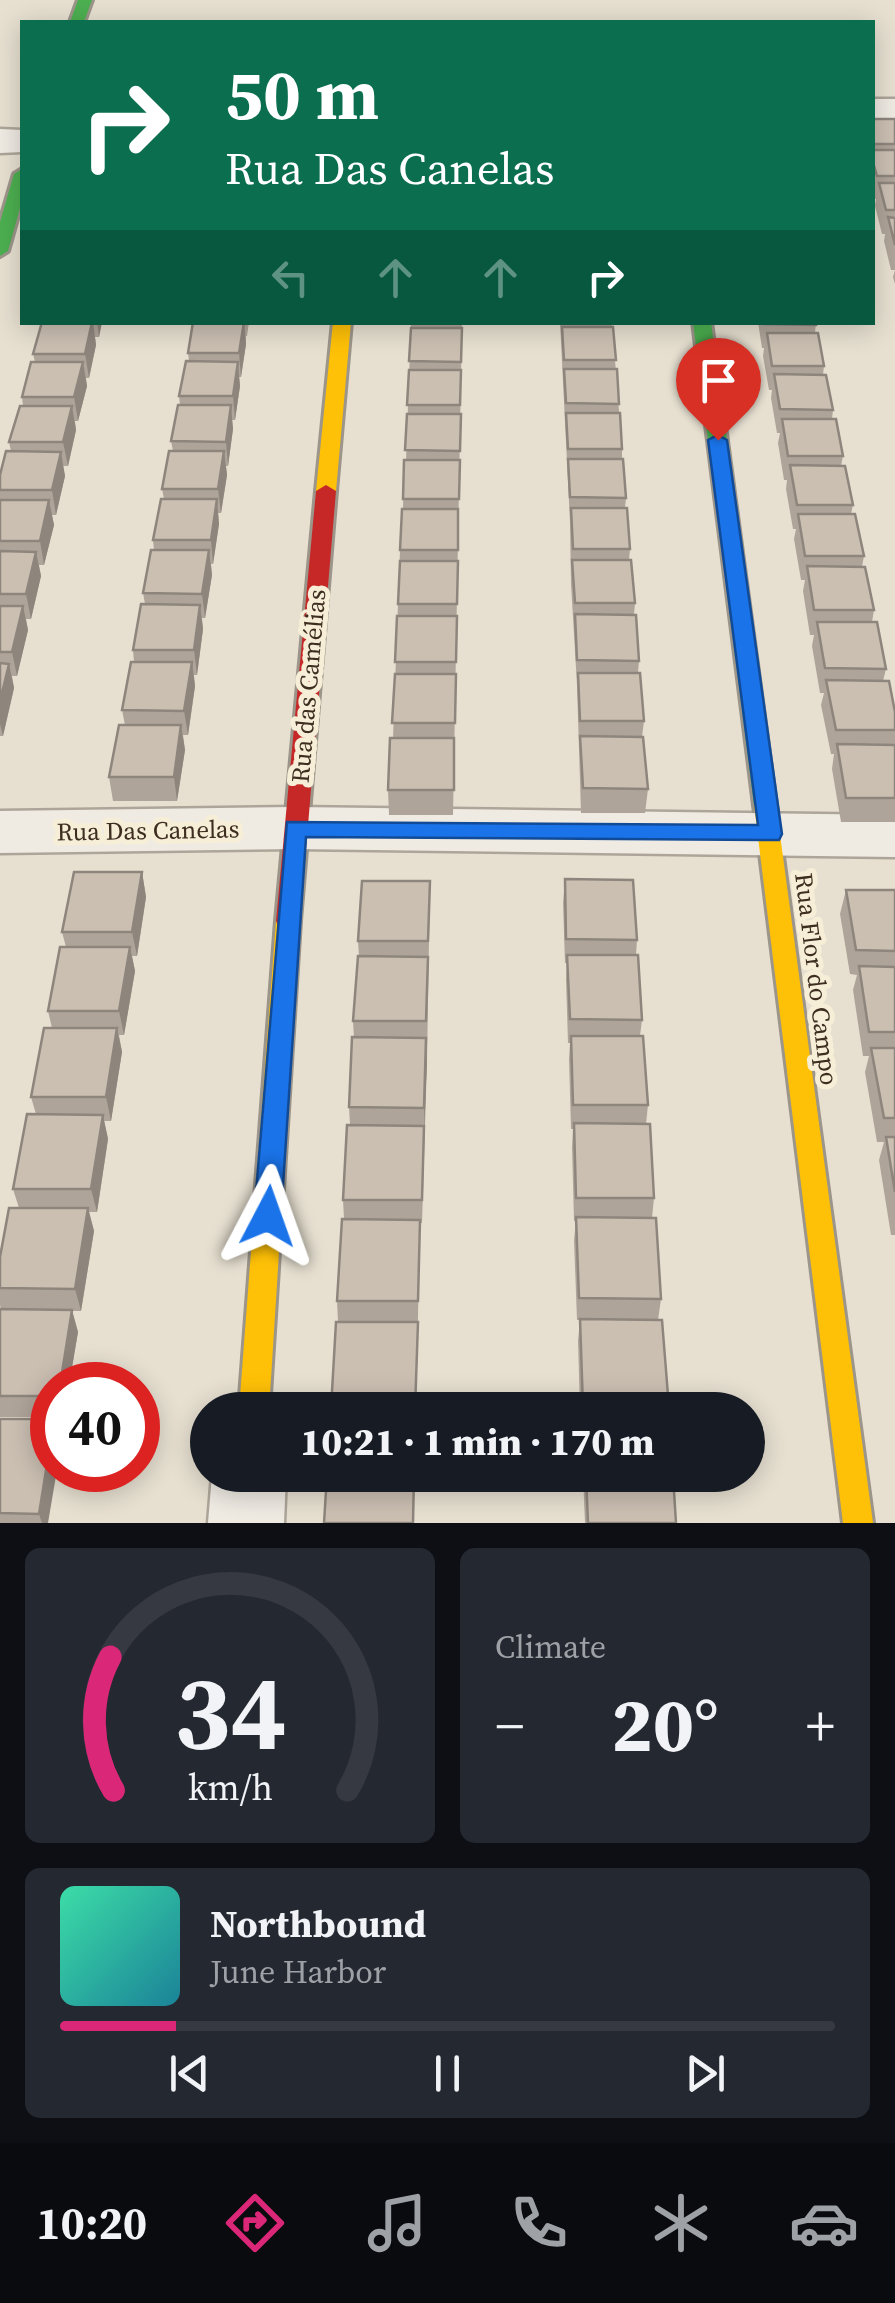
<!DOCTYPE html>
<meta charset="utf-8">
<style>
body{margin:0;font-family:"Source Serif 4",serif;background:#242831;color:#f1f3f6;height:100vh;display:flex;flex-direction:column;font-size:38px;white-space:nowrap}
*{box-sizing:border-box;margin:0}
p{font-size:32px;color:#9ea1a6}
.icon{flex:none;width:55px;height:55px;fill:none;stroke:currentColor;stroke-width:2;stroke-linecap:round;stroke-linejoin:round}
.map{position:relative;height:1523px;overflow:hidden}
.drawer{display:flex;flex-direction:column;gap:25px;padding:25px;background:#0d0f14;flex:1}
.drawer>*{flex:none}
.hud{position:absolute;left:20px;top:20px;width:855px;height:305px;border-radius:0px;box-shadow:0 5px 25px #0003;background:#0b6e4f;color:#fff;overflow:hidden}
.speed{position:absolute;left:30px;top:1362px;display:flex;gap:20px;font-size:50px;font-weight:700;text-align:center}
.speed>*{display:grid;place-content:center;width:130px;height:130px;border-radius:50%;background:#171b24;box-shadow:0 5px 25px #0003;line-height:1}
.speed .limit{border:15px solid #d22;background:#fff;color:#111}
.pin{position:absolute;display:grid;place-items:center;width:85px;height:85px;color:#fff;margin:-102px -42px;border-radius:50% 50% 50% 0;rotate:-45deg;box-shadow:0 0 10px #0007}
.pin .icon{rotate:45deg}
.me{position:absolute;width:110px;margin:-55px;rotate:4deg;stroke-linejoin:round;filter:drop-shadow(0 0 8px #0008)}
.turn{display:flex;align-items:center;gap:35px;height:210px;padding:0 40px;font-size:45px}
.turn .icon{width:130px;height:130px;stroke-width:2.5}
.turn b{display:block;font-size:70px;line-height:85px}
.lanes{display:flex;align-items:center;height:95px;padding:0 40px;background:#0003;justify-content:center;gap:50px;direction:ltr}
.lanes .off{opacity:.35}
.big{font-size:75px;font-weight:800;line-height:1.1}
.drawer .card{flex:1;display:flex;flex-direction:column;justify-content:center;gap:15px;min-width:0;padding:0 35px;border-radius:15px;background:#242831}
.drawer .dial{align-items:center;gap:0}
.dial svg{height:260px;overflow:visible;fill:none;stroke:#363941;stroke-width:7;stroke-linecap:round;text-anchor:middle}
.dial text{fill:#f1f3f6;stroke:none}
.song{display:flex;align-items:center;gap:30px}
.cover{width:120px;height:120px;border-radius:15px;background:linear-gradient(135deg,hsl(160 70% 55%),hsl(190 70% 35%))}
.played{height:10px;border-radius:5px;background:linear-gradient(90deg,#db2777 15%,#363941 15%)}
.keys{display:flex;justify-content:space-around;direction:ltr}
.heat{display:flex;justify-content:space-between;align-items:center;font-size:55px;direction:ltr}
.drawer .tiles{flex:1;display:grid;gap:25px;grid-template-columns:1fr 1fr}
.card:last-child{grid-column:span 2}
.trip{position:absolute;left:190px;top:1392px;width:575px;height:100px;border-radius:50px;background:#171b24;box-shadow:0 5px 25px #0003;font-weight:800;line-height:100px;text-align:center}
.tab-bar{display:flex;height:160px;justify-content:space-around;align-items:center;background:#090b0e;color:#9ea1a6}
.tab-bar .icon{width:70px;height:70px}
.tab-bar .active{color:#db2777}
.tab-bar b{font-size:45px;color:#f1f3f6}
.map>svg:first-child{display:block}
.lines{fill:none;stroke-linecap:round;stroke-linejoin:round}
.street-casing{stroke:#ada599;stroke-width:5}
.fast-casing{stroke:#9c958a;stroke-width:6}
.slow-casing{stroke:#9c958a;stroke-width:6}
.jam-casing{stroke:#9c958a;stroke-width:6}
.street{fill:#efebe3;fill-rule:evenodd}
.fast{fill:#4caf50;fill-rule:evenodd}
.slow{fill:#ffc107;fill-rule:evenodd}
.jam{fill:#c62828;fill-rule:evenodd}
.wall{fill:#afa499}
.shaded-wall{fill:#8e867d}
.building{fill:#cbbfb2;stroke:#8e867d;stroke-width:2.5}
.route{fill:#1a73e8;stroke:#114b97;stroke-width:2.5}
.labels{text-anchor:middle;stroke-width:10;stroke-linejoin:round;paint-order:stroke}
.street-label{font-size:25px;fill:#3d2e20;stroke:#f7eed8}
</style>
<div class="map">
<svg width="895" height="1523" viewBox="0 0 895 1523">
<rect width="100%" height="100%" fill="#e7e0d1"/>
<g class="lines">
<g class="street-casing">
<g id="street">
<rect x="872" y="99" width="23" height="22"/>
<polygon points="0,129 22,130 22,152 0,153"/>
<polygon points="295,807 895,815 895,857 295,849 0,853 0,811"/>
<polygon points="212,1475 286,1475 284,1523 208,1523"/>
</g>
</g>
<g class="fast-casing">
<g id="fast">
<polygon points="78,0 92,0 84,22 70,22"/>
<polygon points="22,169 22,201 8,251 0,256 0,222 14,174"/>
<polygon points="693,322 711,322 776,805 773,811 757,811 754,805"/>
</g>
</g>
<g class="slow-casing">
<g id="slow">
<polygon points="333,322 351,322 336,491 326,497 316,491"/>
<polygon points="765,797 773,799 776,805 873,1523 843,1523 754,805 757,799"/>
<polygon points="288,912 297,914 300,921 269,1410 239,1410 276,921 279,914"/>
</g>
</g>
<g class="jam-casing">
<polygon id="jam" points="326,485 336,491 300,921 297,928 279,928 276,921 316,491"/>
</g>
<use href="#street" class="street"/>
<use href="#fast" class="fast"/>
<use href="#slow" class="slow"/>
<use href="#jam" class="jam"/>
</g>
<g class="wall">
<polygon points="872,119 895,119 895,284 893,277 895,270 891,270 884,241 885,234 882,234 875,206 876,199 874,199 872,196"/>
<polygon points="42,322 102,322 99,337 95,337 96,345 89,378 86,378 87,386 78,421 75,421 76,430 68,466 63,466 65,476 56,515 52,515 54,525 44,565 39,565 41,576 31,619 26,619 28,630 17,676 12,676 14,688 3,736 0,736 0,475 11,451 9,442 23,406 22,397 35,362 33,354"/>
<polygon points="193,322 249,322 247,336 246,336 246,344 241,377 239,377 240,386 235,420 232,420 233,429 228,466 226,466 227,475 221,513 218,513 219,524 213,564 211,564 212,575 205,618 202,618 203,629 197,675 194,675 195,686 188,735 183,735 185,750 177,801 113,801 109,777 125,725 122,710 134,662 133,650 145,604 143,593 154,550 153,540 164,499 162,489 173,451 171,441 180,405 179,396 189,361 188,353"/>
<polygon points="411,322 462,322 453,815 389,815 388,790 393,738 400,550 403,509 404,460 406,460"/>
<polygon points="560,322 612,322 622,449 622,459 626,498 625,508 630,549 629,560 635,603 634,615 639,661 638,673 644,721 642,737 648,789 645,813 581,813 577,685 571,584 570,522"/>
<polygon points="758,322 816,322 815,333 824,366 823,375 833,410 832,419 843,456 841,466 853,505 851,514 864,556 862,567 874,610 872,622 886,669 883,681 895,730 895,822 841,822 832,769 834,754 831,754 821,705 824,693 820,693 812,646 814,635 810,635 803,591 805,580 801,580 794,539 796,529 793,529 786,489 787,480 784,480 778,443 780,433 777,433 771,398 772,390 769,390 763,356 764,348 762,348"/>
<polygon points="142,872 146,897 137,956 132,956 135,971 124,1035 119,1035 122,1052 111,1121 104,1121 108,1139 97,1212 89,1212 94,1231 81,1311 72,1311 78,1332 69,1385 52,1385 52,1417 0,1417 0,1309 1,1309 0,1305 0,1257 19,1208 13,1189 36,1114 31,1097 52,1028 48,1011 66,947 62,932"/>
<polygon points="565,879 637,940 636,955 642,1020 640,1036 648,1105 646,1124 654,1198 652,1218 661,1299 658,1320 668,1410 580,1410 578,1341 580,1320 577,1320 574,1240 576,1221 574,1221 572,1147 573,1129 571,1129 569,1059 570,1043 568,1043 566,979 567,963 565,963 563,903"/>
<polygon points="430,881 427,1062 422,1223 420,1223 416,1410 331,1410 336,1322 338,1322 337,1301 344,1219 343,1200 350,1125 349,1107 354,1038 353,1021 359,956 358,941"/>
<polygon points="846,890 895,890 895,1235 891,1235 879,1160 884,1142 877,1142 865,1072 869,1056 863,1056 853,990 857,975 850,974 840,914"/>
<polygon points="0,1419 48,1523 0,1523"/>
<polygon points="583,1475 673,1475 676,1523 585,1523"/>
</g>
<g class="shaded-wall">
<polygon points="93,322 96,345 89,378 85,354"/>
<polygon points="97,322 102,322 99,337"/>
<polygon points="244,322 246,344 241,377 239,353"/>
<polygon points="83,362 87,386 78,421 74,397"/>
<polygon points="238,362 240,386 235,420 233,396"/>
<polygon points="231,405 233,429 228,466 226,442"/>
<polygon points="72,406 76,430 68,466 63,442"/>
<polygon points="224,451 227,475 221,513 218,489"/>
<polygon points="61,452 65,476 56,515 52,490"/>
<polygon points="217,499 219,524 213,564 211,540"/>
<polygon points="49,500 54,525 44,565 40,541"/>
<polygon points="209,550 212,575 205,618 202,594"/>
<polygon points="36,552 41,576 31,619 26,594"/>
<polygon points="200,605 203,629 197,675 194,650"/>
<polygon points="23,606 28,630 17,676 12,652"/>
<polygon points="192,662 195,686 188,735 184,711"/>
<polygon points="9,664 14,688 3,736 0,724 0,701"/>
<polygon points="181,725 185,750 177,801 174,777"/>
<polygon points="142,872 146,897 137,956 132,932"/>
<polygon points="130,947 135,971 124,1035 119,1011"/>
<polygon points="117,1028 122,1052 111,1121 106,1097"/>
<polygon points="426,1038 427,1062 424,1131 424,1108"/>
<polygon points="103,1115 108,1139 97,1212 91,1189"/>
<polygon points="88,1208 94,1231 81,1311 75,1289"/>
<polygon points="72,1310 78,1332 69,1385 60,1385"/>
<polygon points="52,1433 52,1470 57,1470 48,1523 42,1523 39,1514"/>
</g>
<g class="building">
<rect x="872" y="119" width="23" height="25"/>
<polygon points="872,150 895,150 895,176 877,176 872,159"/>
<polygon points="879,183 895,183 895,210 886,210"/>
<polygon points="888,217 895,218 895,245"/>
<polygon points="42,322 92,322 85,354 33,354"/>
<polygon points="193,322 244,322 239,353 188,353"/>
<polygon points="765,322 816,322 816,325 765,324"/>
<polygon points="562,327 613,327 616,360 564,360"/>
<polygon points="411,328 462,328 461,362 409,361"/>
<polygon points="767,333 818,333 824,366 772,366"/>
<polygon points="186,361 238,362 233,396 179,396"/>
<polygon points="31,362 83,362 74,397 22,397"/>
<polygon points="564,369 617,369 619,404 566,403"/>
<polygon points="409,370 461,370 460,405 407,405"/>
<polygon points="774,374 826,375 833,410 780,409"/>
<polygon points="178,405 231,405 226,442 171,441"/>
<polygon points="20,406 72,406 63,442 9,442"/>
<polygon points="566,413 620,413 622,449 568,449"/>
<polygon points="407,414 461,414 460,451 405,450"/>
<polygon points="782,419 836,419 843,456 788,456"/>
<polygon points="6,451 61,452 52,490 0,490 0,475"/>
<polygon points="169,451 224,451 218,489 162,489"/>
<polygon points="568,459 623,459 626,498 570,497"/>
<polygon points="404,460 460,460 459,499 403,499"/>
<polygon points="790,465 845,466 853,505 797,505"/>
<polygon points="161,499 217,499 211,540 153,540"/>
<polygon points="0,500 49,500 40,541 0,541"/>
<polygon points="571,508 627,508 630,549 573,549"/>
<polygon points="402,509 458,509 458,550 400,550"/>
<polygon points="798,514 855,514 864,556 805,556"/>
<polygon points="151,550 209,550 202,594 143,593"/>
<polygon points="0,551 36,552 26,594 0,594"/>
<polygon points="572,560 631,560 635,603 575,603"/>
<polygon points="400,561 458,561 457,604 398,604"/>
<polygon points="807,566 865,567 874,610 814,610"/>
<polygon points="141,604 200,605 194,650 133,650"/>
<polygon points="0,606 23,606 12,652 0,652"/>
<polygon points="575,614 636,615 639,661 577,660"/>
<polygon points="397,616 457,616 456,662 395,662"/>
<polygon points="817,622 877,622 886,669 825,668"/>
<polygon points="131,662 192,662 184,711 122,710"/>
<polygon points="0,663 9,664 0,701"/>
<polygon points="578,673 640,673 644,721 580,721"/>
<polygon points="395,674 456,674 455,723 392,723"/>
<polygon points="826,680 889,681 895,712 895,730 836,730"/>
<polygon points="119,725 181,725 174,777 109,777"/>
<polygon points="580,736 643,737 648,789 583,788"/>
<polygon points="390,738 454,738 454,790 388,790"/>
<polygon points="837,744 895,745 895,798 846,798"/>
<polygon points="74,872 142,872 132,932 62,932"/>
<polygon points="565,879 633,880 637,940 566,939"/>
<polygon points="362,881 430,881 428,941 358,941"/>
<polygon points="846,890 895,890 895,951 856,950"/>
<polygon points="60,947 130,947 119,1011 48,1011"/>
<polygon points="567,955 638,955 642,1020 570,1019"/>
<polygon points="358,956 428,957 426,1021 353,1021"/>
<polygon points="859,966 895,967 895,1032 869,1032"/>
<polygon points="44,1028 117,1028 106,1097 31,1097"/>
<polygon points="571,1036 643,1036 648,1105 573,1105"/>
<polygon points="352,1037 426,1038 424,1108 349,1107"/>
<polygon points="871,1048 895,1048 895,1118 884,1118"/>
<polygon points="27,1114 103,1115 91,1189 13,1189"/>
<polygon points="574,1123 650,1124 654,1198 576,1198"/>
<polygon points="347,1125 424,1126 422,1200 343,1200"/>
<polygon points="886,1137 895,1137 895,1192"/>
<polygon points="9,1208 88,1208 75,1289 0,1288 0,1257"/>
<polygon points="576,1217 656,1218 661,1299 579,1298"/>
<polygon points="342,1219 420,1220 418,1301 337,1301"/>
<polygon points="0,1309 72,1310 60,1385 52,1385 52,1396 0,1396"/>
<polygon points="580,1319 662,1320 669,1408 583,1407"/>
<polygon points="336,1322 418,1322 415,1410 331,1409"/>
<polygon points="0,1419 52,1419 52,1433 39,1514 0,1513"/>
<polygon points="327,1475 414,1475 413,1523 324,1523"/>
<polygon points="586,1475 673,1475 676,1523 588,1523"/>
</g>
<polygon class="route" points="718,435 727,440 782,834 779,840 306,837 281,1216 277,1225 268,1228 258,1225 254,1216 287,822 758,825 708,440"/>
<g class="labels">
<g class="street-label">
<text transform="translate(308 686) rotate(-85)" y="9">Rua das Camélias</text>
<text transform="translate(148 830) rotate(-1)" y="9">Rua Das Canelas</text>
<text transform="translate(817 979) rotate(83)" y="9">Rua Flor do Campo</text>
</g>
</g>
</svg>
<div class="speed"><div class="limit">40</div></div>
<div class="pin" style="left:718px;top:440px;background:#d93025"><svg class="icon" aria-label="arrive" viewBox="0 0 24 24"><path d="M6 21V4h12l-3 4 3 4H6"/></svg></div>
<svg class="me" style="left:268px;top:1216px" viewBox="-20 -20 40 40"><path d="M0-17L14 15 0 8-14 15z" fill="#1a73e8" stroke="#fff" stroke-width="4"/></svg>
<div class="trip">10:21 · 1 min · 170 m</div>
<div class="hud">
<div class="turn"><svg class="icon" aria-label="right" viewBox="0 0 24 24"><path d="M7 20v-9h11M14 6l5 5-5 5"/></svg><div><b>50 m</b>Rua Das Canelas</div></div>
<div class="lanes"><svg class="icon off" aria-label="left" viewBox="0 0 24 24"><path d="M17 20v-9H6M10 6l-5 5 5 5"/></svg><svg class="icon off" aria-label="ahead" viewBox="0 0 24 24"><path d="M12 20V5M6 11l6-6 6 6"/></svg><svg class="icon off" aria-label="ahead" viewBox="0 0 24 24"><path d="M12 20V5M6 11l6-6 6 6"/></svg><svg class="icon" aria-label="right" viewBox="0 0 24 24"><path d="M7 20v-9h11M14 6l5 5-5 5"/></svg></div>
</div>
</div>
<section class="drawer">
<div class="tiles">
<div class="card dial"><svg viewBox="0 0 100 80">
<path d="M14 69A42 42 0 1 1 86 69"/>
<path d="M14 69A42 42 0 0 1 13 28" stroke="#db2777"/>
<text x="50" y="56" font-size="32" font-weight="700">34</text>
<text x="50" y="72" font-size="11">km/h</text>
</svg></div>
<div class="card"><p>Climate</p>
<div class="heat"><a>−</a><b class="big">20°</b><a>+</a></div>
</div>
<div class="card">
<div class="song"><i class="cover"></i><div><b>Northbound</b><p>June Harbor</p></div></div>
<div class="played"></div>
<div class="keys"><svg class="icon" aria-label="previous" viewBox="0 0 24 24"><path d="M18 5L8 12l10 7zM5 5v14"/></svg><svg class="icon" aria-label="pause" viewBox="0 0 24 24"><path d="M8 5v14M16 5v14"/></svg><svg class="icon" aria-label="next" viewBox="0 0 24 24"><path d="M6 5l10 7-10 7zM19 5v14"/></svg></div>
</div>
</div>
</section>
<nav class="tab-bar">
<b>10:20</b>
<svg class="icon active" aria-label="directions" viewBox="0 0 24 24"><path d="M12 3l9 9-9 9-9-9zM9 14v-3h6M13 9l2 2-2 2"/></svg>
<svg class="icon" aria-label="music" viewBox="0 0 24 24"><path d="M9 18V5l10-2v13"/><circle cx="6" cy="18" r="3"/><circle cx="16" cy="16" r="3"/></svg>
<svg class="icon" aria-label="phone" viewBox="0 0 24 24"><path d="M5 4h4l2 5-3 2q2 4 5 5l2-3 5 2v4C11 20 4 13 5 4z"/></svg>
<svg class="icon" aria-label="climate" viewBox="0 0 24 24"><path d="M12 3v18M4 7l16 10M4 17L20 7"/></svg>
<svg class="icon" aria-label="car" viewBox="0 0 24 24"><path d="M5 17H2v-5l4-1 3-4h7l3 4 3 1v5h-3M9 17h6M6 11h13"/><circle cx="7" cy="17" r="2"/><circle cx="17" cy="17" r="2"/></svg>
</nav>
